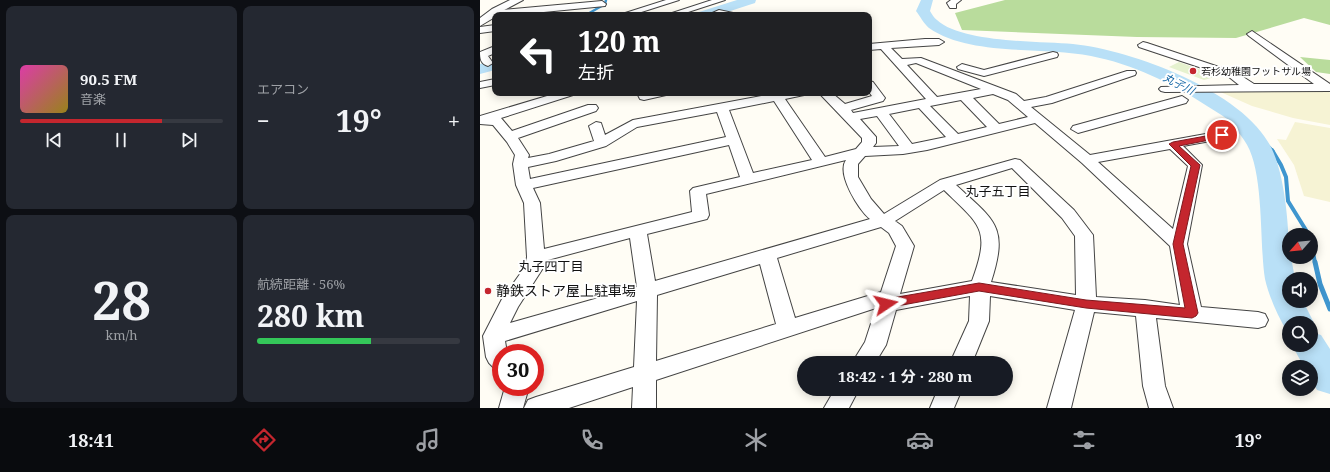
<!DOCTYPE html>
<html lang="ja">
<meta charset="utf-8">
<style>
body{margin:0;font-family:"Noto Serif","Noto Sans JP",serif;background:#242831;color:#f1f3f6;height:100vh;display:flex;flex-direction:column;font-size:15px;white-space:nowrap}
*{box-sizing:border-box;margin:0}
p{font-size:13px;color:#9ea1a6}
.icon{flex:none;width:22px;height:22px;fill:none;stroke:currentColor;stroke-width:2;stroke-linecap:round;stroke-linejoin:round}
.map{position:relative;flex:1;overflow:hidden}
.details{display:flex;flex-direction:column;gap:6px;padding:6px;background:#0d0f14;width:480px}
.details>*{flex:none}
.top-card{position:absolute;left:12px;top:12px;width:380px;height:84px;border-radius:8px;box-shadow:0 2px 10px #0003;background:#202124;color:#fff;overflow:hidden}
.needle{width:26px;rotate:243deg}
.fabs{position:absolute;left:802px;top:228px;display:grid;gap:8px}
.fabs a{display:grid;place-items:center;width:36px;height:36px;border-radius:50%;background:#171b24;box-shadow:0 2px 10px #0003;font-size:20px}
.speed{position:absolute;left:12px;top:344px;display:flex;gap:8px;font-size:20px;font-weight:700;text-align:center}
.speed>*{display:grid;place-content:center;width:52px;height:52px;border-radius:50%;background:#171b24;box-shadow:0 2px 10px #0003;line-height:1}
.speed .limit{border:6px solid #d22;background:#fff;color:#111}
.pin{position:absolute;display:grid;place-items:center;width:34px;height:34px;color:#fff;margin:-17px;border:2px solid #fff;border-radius:50%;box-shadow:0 1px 4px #0007}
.me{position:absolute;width:44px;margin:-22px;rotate:80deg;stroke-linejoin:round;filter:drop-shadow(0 0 3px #0008)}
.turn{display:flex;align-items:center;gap:14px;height:84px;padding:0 20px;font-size:18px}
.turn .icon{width:52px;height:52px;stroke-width:2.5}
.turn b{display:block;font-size:28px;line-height:34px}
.big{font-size:30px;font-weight:700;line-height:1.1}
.details .widget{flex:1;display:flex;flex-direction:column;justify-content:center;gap:6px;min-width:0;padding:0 14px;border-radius:8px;background:#242831}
.details .dial{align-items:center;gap:0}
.dial b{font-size:52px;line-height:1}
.song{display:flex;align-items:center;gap:12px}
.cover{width:48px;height:48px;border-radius:6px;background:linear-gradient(135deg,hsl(320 70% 55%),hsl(50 70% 35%))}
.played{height:4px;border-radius:2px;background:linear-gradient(90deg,#c4262e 70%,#363941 70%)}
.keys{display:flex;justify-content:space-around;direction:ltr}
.heat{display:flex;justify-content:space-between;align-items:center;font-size:22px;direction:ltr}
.charge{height:6px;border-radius:3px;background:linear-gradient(90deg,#34c759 56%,#363941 0)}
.details .tiles{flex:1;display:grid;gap:6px;grid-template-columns:repeat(2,1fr)}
.trip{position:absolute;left:317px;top:356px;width:216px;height:40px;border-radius:20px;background:#171b24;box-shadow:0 2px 10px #0003;font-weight:700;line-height:40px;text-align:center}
.dock{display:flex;height:64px;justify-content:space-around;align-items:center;background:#090b0e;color:#9ea1a6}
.dock .icon{width:28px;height:28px}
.dock .current{color:#c4262e}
.dock b{font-size:18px;color:#f1f3f6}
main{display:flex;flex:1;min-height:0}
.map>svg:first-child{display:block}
.farmland{fill:#f6f3d4}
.forest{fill:#b9dc9c}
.pitch{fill:#e6f2cf}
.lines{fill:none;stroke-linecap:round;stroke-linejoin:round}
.stream-far3{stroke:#3f96cf;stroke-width:2.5}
.stream-far2{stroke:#3f96cf;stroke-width:3}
.stream-far1{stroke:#3f96cf;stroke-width:4}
.stream{stroke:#3f96cf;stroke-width:5}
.river{fill:#b9e0f7;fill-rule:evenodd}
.minor-casing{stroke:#444;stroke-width:2}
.tertiary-casing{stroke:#444;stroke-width:2}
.minor{fill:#fff;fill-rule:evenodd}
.tertiary{fill:#fff;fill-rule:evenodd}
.route{fill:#c4262e;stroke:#7f191e}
.poi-dot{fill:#c4262e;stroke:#fff;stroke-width:1.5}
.labels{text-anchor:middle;stroke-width:4;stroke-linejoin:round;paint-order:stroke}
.far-poi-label{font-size:10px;fill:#111;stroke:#fff;text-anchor:start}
.far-water-label{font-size:11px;font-style:italic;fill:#1768a6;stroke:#fff}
.neighbourhood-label{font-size:13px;fill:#111;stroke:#fff}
.near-poi-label{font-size:14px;fill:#111;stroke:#fff;text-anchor:start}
</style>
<main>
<section class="details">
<div class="tiles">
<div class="widget">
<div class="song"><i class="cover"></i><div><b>90.5 FM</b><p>音楽</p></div></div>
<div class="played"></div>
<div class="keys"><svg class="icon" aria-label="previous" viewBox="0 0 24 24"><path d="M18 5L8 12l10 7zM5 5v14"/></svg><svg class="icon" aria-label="pause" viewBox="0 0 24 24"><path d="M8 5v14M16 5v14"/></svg><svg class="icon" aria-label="next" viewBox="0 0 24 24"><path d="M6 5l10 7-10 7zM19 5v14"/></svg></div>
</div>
<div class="widget"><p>エアコン</p>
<div class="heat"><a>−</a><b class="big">19°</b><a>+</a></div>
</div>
<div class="widget dial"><b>28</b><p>km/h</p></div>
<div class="widget"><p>航続距離 · 56%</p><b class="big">280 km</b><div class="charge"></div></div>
</div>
</section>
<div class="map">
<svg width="850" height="408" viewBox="0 0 850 408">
<rect width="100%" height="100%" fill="#fffdf5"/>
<g class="farmland">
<polygon points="736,90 848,91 850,93 850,125 813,118 772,106"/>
<polygon points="815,122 850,128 850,202 824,196 814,165 797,139 806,140"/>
</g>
<g class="forest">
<polygon points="525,0 850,0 850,25 824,18 756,38 657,37 482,30 475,13"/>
<polygon points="820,57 850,60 850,74 836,72"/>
</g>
<polygon class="pitch" points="699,62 738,76 724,80 689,67"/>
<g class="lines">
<polyline class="stream-far3" points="106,15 125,4 126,0"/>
<polyline class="stream-far2" points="754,115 777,134 793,151"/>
<g class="stream-far1">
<polyline points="792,150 801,165 806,177 808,201 829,235"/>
<polyline points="831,241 835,263"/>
</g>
<polyline class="stream" points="835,262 840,284 850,309"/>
<g class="river">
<polygon points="257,0 276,0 275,3 238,15 217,15 219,12"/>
<path d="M 441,0 L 453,0 L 450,11 C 452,14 454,18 457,20 C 482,43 559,41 593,44 C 652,50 763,91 791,147 C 805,175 809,226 809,257 L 811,257 L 815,279 L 809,279 L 809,301 L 823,301 L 834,323 L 831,329 L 831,323 L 809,323 L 809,333 L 807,332 C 798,316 789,297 785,279 C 779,243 785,168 764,140 C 759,133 753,125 747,119 C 741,114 733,110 727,106 C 692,83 652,64 611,56 C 562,46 491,57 449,28 C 444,24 440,16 436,11 Z"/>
<polygon points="15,60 15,70 0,74 0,64"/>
<polygon points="831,332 841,335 850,349 850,394 837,390 831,379 831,367 824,367 812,345 831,345"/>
</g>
<g class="minor-casing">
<g id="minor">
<polygon points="186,0 199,0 152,15 139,15"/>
<polygon points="232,0 245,0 199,15 186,15"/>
<polygon points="471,0 481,0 476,4 476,8 470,8 467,3"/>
<polygon points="122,1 126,4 125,6 12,17 8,14 12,11"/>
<polygon points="239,10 253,13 254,15 228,15"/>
<polygon points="15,25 15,31 0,33 0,27"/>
<polygon points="772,31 850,84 850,91 685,92 681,91 679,89 681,87 759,85 749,77 659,47 658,45 663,42 667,43 757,73 774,84 834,84 769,36 767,34"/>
<path d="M 445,39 L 459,39 L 464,42 L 459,45 L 411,48 L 422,59 L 441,58 L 536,94 L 544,101 L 566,97 L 647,71 L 655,71 L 656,73 L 655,75 L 572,103 L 551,107 L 610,155 L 742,131 L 747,132 L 749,135 L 747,138 L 703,146 L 722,165 L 707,244 L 721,307 L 778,312 L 785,314 L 788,320 L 785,326 L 778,328 L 676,318 L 685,386 L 693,408 L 669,408 L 663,386 L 656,316 L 614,312 L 591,408 L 567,408 L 595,310 L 510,296 L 509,321 L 492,363 L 470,363 L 489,321 L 490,296 L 416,310 L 406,345 L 395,363 L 372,363 L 385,342 L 396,308 L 176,380 L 176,408 L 152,408 L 153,387 L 89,408 L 44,408 L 48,400 L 56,397 L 154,367 L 157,301 L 25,341 L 27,353 L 21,353 L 21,370 L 13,367 L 9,363 L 6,357 L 3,336 L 22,299 L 45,267 L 47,257 L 44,203 L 36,185 L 33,164 L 35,155 L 27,142 L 13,125 L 0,124 L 0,116 L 77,93 L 95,93 L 93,95 L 21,118 L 32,131 L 108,105 L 116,105 L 118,108 L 116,111 L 38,138 L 49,155 L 48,158 L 69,154 L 114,141 L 109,126 L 116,122 L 121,123 L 125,135 L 153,120 L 297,93 L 326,93 L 324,95 L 305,99 L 345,157 L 376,149 L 382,142 L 382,138 L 339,93 L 352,93 L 365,104 L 392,96 L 389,92 L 389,81 L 393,82 L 405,98 L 403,101 L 371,110 L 373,113 L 446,99 L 401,49 L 389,50 L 389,44 ZM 436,63 L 501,89 L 457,97 L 427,65 ZM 513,94 L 528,100 L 548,117 L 519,124 L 493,98 ZM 481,100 L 507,127 L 478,134 L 450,106 ZM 294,101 L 332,160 L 273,173 L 249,110 ZM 439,108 L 466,137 L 432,144 L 409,114 ZM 237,112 L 246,137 L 50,179 L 48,167 L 76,161 L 126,146 L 157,127 ZM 397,116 L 419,146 L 393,147 L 396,143 L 396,137 L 380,119 ZM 555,123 L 602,163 L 690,246 L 700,305 L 665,300 L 616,297 L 613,235 L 594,210 L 540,160 L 535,159 L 460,180 L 404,214 L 391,199 L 378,177 L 378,164 L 385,156 L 423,154 L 447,150 ZM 249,145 L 260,177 L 213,188 L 210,191 L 212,212 L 64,249 L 60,203 L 53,188 ZM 690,149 L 708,166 L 693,229 L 618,162 ZM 366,160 C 356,174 379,210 390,219 L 175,281 L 167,234 L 227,219 L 229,215 L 226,194 ZM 532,168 L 582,218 L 595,236 L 596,295 L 511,282 C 529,226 515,221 476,185 ZM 464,190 C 501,226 511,229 492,281 L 420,294 L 434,246 L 422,226 L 415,221 ZM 401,227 L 409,233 L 416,246 L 401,292 L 315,318 L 297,258 ZM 150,238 L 157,287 L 30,323 L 38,307 L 63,268 L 64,261 ZM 280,264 L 296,324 L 176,361 L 177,295 Z"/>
<path d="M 15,46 L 15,53 L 8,56 L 13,63 L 8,66 C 1,64 0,59 0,52 Z"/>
<polygon points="573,52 577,53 578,55 577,57 504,76 478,69 477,67 482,64 504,70"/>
<polygon points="15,79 15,85 0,88 0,82"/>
<polygon points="157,93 188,93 186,95 164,100 160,99"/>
<polygon points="702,96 708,100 706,103 598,133 591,129 593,126"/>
<polygon points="25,387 49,387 43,408 19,408"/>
<polygon points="355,389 379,389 369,408 344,408"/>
<polygon points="458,389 482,389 474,408 450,408"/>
</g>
</g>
<g class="tertiary-casing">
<polygon id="tertiary" points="30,0 43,0 15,15 15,17 0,26 0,18 12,9"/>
</g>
<use href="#minor" class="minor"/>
<use href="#tertiary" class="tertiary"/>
</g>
<polygon class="route" points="742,133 745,134 745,137 699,146 720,165 703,244 718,313 716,316 712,318 606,308 499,291 406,308 401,304 406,299 499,283 606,300 705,308 693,244 711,166 689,144 693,142"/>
<g class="poi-dot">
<circle cx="713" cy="71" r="4"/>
<circle cx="8" cy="291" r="4"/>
</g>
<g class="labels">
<g class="far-poi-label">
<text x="721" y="75">若杉幼稚園フットサル場</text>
</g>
<g class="far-water-label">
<text transform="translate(699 84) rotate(27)" y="4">丸子川</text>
</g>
<g class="neighbourhood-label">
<text x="518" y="196">丸子五丁目</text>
<text x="71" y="271">丸子四丁目</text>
</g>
<g class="near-poi-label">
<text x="16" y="296">静鉄ストア屋上駐車場</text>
</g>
</g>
</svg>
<div class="fabs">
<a><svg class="needle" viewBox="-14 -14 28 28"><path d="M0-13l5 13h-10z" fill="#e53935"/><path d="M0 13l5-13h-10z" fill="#9ea1a6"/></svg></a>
<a><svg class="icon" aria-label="sound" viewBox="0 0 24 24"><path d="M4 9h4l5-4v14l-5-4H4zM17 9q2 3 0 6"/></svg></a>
<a><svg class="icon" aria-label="search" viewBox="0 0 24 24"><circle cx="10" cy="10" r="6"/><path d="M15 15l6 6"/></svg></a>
<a><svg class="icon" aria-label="layers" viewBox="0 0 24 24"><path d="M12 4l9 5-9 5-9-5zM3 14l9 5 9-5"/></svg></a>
</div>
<div class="speed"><div class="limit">30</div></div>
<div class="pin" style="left:742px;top:135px;background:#d93025"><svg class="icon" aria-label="arrive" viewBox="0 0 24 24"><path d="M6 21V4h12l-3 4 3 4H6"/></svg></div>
<svg class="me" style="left:406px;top:304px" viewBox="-20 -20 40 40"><path d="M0-17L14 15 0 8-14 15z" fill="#c4262e" stroke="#fff" stroke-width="4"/></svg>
<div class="trip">18:42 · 1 分 · 280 m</div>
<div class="top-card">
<div class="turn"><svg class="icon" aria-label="left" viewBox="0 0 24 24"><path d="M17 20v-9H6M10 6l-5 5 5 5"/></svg><div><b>120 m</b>左折</div></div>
</div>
</div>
</main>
<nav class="dock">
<b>18:41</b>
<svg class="icon current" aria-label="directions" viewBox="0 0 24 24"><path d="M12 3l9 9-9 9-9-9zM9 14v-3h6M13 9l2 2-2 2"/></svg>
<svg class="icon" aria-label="music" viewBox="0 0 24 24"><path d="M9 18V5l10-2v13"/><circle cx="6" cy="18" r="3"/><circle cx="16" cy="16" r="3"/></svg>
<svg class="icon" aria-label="phone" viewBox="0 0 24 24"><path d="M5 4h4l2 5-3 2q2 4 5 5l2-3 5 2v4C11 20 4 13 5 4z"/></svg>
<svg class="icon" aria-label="climate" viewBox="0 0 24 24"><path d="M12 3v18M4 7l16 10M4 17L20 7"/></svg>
<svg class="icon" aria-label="car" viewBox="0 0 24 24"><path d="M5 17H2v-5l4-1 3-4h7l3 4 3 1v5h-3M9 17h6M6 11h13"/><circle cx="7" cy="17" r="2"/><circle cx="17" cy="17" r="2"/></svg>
<svg class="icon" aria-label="filters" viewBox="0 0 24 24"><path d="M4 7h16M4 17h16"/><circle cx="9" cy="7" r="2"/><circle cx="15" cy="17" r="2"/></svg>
<b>19°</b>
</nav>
